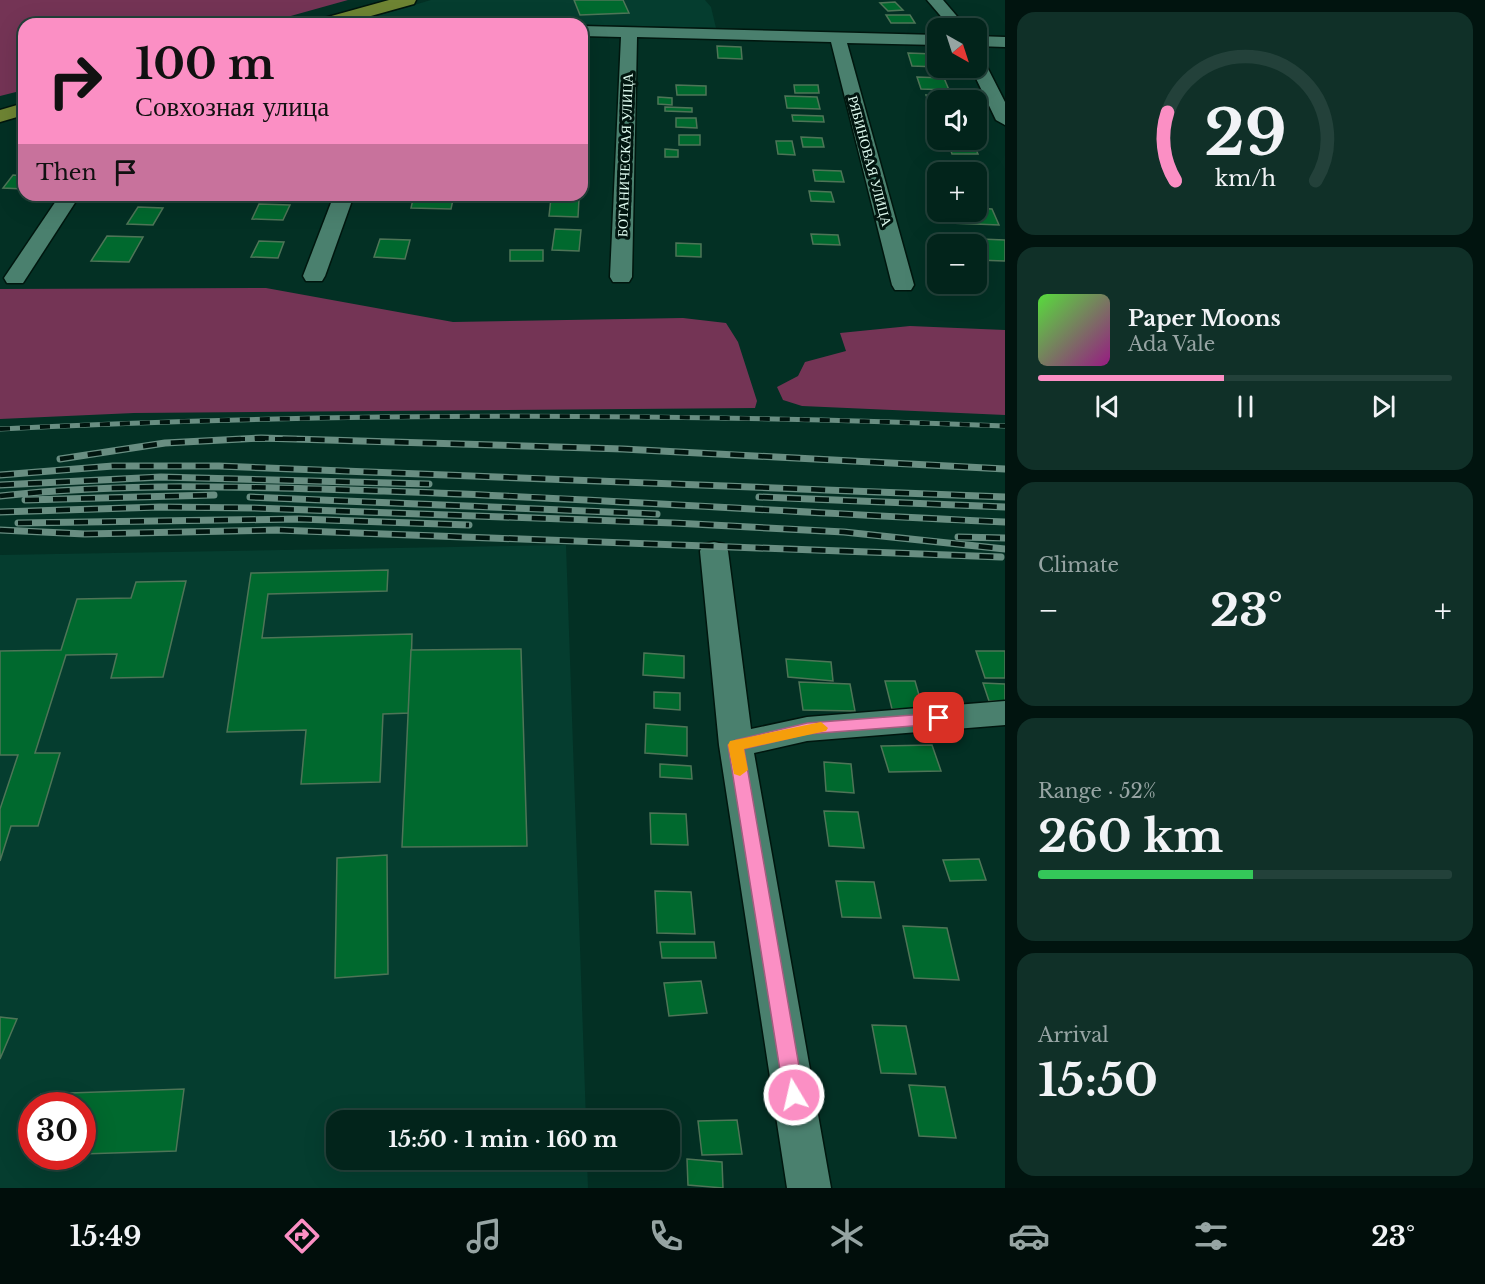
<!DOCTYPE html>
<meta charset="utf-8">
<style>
body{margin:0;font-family:"Libre Baskerville",serif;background:#103028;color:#f1f3f6;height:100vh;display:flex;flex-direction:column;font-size:22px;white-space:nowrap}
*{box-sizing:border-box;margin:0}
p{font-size:20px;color:#96a4a3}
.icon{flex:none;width:33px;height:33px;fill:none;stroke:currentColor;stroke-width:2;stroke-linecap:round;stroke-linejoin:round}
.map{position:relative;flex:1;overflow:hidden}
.drawer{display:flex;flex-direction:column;gap:12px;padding:12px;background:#01140f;width:480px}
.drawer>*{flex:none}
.top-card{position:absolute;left:18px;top:18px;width:570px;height:183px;border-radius:18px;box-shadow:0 6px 24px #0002,0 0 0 2px #23413a;background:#fb8fc4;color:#111;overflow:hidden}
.needle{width:39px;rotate:141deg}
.buttons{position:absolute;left:927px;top:18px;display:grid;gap:12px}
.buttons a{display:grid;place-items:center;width:60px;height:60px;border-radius:12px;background:#02241b;box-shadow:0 6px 24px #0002,0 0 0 2px #23413a;font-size:30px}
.speed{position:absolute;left:18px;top:1092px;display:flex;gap:12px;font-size:30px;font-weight:700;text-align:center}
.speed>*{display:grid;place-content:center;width:78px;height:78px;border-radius:50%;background:#02241b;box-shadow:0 6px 24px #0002,0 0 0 2px #23413a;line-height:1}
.speed .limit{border:9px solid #d22;background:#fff;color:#111}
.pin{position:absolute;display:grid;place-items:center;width:51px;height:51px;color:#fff;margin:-26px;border-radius:12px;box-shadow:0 3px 9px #0006}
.me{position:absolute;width:66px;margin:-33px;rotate:351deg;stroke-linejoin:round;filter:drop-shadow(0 0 4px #0008)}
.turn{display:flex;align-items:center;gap:21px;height:126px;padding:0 18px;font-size:27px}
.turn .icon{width:78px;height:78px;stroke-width:2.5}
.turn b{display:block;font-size:42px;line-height:51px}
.then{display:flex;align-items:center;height:57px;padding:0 18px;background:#0003;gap:12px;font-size:22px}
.big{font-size:45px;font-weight:700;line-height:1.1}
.drawer .card{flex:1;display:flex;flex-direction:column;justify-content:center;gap:9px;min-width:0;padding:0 21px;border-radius:18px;background:#103028}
.drawer .dial{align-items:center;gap:0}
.dial svg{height:156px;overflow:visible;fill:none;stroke:#23413a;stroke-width:7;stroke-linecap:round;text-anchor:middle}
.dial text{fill:#f1f3f6;stroke:none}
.song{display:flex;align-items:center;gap:18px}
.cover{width:72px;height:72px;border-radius:9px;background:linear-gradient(135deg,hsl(110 70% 55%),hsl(310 70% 35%))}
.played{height:6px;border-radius:3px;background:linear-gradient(90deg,#fb8fc4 45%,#23413a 45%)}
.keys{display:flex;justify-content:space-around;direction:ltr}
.heat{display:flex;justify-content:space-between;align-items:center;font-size:33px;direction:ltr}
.charge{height:9px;border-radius:4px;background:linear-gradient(90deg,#34c759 52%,#23413a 0)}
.trip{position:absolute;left:326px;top:1110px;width:354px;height:60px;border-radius:18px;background:#02241b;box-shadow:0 6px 24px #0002,0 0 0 2px #23413a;font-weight:700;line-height:60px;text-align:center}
.tabs{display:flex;height:96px;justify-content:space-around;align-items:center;background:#010e0b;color:#96a4a3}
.tabs .icon{width:42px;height:42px}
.tabs .on{color:#fb8fc4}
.tabs b{font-size:27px;color:#f1f3f6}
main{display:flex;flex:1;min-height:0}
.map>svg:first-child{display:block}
.built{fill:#053d2f;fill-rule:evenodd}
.green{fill:#743455}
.building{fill:#00692e;stroke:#4e7557;stroke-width:1.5}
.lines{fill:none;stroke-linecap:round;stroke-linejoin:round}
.minor-casing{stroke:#00160e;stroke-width:3}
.major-casing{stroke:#00160e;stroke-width:3}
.minor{fill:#4a806e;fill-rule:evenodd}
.major{fill:#6e8433;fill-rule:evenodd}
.rail-far1-casing{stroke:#698e82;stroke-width:5}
.rail-casing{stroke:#698e82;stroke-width:7}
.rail-far1{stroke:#01150f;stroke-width:4;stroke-dasharray:10;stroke-linecap:butt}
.rail{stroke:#01150f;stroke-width:4.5;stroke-dasharray:14;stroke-linecap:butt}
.route{fill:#fb8fc4;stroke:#a35d7f;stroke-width:1.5}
.slow{fill:#f59e0b}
.labels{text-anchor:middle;stroke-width:6;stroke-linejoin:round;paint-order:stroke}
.far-street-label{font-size:14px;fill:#e0fcf1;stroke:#01150f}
</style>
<main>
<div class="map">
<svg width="1005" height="1188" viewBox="0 0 1005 1188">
<rect width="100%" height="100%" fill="#033024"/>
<g class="built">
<polygon points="431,0 705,0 711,7 716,28 366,19"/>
<path d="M 566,545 L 586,1120 L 336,1120 L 336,1160 L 587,1160 L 588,1188 L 0,1188 L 0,555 ZM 32,1106 L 82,1106 L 82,1156 L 32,1156 Z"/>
</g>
<g class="green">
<polygon points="0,0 348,0 262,24 24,24 24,90 0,96"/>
<polygon points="266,288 453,322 683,318 726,323 738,342 757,401 755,408 134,413 0,419 0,289"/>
<polygon points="910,326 1005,330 1005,415 802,406 783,400 777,387 798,376 805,362 846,351 840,333"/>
</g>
<g class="building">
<polygon points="574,0 623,0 629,13 580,15"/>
<polygon points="895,2 903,10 888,11 880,3"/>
<polygon points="886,15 910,15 915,23 891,23"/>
<polygon points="717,46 741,47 742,59 718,58"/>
<polygon points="908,53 934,54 938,67 912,66"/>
<polygon points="917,77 944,78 949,90 921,89"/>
<polygon points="676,85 706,86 706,95 677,95"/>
<polygon points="794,85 818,85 819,93 795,93"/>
<polygon points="926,95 944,96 946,100 938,100 938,108 931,108"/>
<polygon points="785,96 817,97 820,109 787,108"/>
<polygon points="658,97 672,98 672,105 658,104"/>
<polygon points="665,107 692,108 692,112 665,111"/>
<polygon points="792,115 823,116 824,122 793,121"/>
<polygon points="676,118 696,118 697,128 676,127"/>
<rect x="679" y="135" width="21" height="10"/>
<polygon points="801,137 822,138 824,147 803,147"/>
<polygon points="776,141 792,141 795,155 778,154"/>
<polygon points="949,145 974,145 978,154 952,154"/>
<polygon points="665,149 678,150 678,157 665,157"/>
<polygon points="813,170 841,171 844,182 815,181"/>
<polygon points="13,175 24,176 24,189 3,188"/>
<polygon points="809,191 831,192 834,202 811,201"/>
<polygon points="414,195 454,195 451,209 411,208"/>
<polygon points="551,198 579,199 578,217 549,216"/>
<polygon points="259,204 290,205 283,220 252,219"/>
<polygon points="138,207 163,208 153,225 127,224"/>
<polygon points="976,208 992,209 999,225 949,223 945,212 976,212"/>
<polygon points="555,229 581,230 579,251 552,250"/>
<polygon points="811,234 838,235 840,245 813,244"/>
<polygon points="107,236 143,237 129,262 91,261"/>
<polygon points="956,238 1005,240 1005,261 976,260 976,244 958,244"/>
<polygon points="380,239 410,240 405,259 374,257"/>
<polygon points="259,241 284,242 278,258 251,257"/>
<polygon points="676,243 701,244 701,257 676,256"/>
<rect x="510" y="250" width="33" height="11"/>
<polygon points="388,570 387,591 268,594 262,638 412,634 410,713 383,714 380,782 301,784 306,730 227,732 251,573"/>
<polygon points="186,581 163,677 111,678 117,654 66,655 35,753 60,753 38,826 11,826 0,861 0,809 18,755 0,755 0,651 61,650 77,599 131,598 136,582"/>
<polygon points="521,649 527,846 402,847 411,650"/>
<polygon points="976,651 1005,651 1005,678 985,678"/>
<polygon points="644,653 684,656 684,678 643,675"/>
<polygon points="786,659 831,662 833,681 788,677"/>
<polygon points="885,681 915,681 923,709 892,709"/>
<polygon points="799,682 850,684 855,711 803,710"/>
<polygon points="983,683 1005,684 1005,701 989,701"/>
<polygon points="654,692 680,693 680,710 654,708"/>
<polygon points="646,724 687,727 687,756 645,753"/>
<polygon points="932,745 941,771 889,772 881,746"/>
<polygon points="824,762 851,764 854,793 826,791"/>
<polygon points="660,764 691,766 692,779 660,777"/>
<polygon points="824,811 858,812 864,848 829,846"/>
<polygon points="650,813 686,814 688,845 651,844"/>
<polygon points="387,855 388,974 335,978 337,858"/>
<polygon points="979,859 986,880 950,881 943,860"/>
<polygon points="836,881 874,882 881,918 842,917"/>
<polygon points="655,891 691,892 695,934 657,933"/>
<polygon points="903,926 947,928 959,980 914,978"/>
<polygon points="660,942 714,942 716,958 662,958"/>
<polygon points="701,981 707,1013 669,1016 664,983"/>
<polygon points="0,1017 17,1019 0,1059"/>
<polygon points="872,1025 906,1026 916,1074 881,1073"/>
<polygon points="909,1085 945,1087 956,1138 919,1136"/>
<polygon points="184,1089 176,1151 82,1154 82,1106 39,1106 41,1094"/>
<polygon points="737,1120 742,1154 702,1155 698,1121"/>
<polygon points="687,1159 722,1162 723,1188 688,1185"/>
</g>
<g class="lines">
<g class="minor-casing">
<g id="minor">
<polygon points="927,0 943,0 967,28 951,28"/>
<polygon points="330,17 374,19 382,24 323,24 324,19"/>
<polygon points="582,26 938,35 938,45 847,43 914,285 911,290 895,290 892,285 831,42 637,37 632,277 629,282 613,282 610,277 621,37 582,36"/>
<polygon points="976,36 1005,37 1005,47 976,46"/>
<polygon points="976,56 984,61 1005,102 1005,125 996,120 971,68 976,68"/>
<polygon points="60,195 80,195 23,283 7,283 4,278"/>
<polygon points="334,195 354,195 325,276 322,281 306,281 303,276"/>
<polygon points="714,542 724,544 728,551 751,729 807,717 1005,701 1005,725 807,741 754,753 831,1188 787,1188 719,745 700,551 704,544"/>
</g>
</g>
<g class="major-casing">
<g id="major">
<polygon points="389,0 416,0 414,4 342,24 314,24 317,20"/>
<polygon points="24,103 24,115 0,122 0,110"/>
</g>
</g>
<use href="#minor" class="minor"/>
<use href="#major" class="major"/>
<g class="rail-far1-casing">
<g id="rail-far1">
<path d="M 0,429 C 335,412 670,413 1005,426"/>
<polyline points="235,439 305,439"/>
</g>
</g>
<g class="rail-casing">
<g id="rail">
<polyline points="60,459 165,443 261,438 623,449 1005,469"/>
<polyline points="0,475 113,466 219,466 1005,497"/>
<polyline points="0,485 161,477 429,484"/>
<path d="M 0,496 C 128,482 256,487 384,491 C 591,498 798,513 1005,522"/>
<polyline points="250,497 657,514"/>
<polyline points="759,497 1005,507"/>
<polyline points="25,500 214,495"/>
<polyline points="0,512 160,507 254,508 674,523 844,532 1005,549"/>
<polyline points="18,523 299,519 469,525"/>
<polyline points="0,530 85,534 277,530 1001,557"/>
<polyline points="958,537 1005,538"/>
</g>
</g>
<use href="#rail-far1" class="rail-far1"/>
<use href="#rail" class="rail"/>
</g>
<polygon class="route" points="939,713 946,718 939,724 807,734 744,749 804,1095 801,1101 794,1104 787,1101 784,1095 728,745 736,740 807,723"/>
<polygon class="slow" points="821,722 828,728 826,731 744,749 748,770 740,776 734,774 728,745 730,741"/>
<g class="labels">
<g class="far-street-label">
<text transform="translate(625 155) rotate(-88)" y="5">БОТАНИЧЕСКАЯ УЛИЦА</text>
<text transform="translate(870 161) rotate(75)" y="5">РЯБИНОВАЯ УЛИЦА</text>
</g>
</g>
</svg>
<div class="buttons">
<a><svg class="needle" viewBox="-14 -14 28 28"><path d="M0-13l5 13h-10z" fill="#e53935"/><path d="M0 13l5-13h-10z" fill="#96a4a3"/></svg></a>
<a><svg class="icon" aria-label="sound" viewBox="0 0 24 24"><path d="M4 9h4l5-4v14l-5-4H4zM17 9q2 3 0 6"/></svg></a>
<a>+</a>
<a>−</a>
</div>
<div class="speed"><div class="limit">30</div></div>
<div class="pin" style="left:939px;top:718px;background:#d93025"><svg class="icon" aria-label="arrive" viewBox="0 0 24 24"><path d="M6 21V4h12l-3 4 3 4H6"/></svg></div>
<svg class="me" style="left:794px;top:1095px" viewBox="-20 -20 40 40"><circle r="17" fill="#fb8fc4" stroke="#fff" stroke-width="3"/><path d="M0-11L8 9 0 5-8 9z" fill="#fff"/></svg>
<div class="trip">15:50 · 1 min · 160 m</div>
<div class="top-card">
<div class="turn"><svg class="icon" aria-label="right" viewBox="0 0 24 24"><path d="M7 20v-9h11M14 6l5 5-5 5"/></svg><div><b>100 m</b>Совхозная улица</div></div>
<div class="then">Then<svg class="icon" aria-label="arrive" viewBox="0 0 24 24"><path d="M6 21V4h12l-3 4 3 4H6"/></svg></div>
</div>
</div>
<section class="drawer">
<div class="card dial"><svg viewBox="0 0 100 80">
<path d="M14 69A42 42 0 1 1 86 69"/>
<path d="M14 69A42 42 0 0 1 10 34" stroke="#fb8fc4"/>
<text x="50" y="56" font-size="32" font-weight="700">29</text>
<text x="50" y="72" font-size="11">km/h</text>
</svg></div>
<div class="card">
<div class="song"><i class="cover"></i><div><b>Paper Moons</b><p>Ada Vale</p></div></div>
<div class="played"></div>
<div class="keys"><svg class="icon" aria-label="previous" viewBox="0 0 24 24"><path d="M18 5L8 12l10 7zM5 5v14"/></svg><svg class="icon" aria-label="pause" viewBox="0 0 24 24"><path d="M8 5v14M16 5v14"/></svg><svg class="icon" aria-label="next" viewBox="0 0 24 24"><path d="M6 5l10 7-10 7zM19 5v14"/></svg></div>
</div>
<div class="card"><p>Climate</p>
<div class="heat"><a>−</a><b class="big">23°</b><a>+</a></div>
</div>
<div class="card"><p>Range · 52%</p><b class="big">260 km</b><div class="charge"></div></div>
<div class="card"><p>Arrival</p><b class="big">15:50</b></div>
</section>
</main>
<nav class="tabs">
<b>15:49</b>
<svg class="icon on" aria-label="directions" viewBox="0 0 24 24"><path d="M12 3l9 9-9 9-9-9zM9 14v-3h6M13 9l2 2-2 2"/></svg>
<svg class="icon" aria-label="music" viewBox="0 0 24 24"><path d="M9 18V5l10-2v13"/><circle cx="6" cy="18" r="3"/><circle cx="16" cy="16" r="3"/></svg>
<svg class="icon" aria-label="phone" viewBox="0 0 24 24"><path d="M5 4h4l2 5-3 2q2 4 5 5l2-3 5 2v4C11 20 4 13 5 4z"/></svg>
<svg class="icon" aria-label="climate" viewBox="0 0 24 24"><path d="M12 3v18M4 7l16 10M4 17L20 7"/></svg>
<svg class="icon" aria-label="car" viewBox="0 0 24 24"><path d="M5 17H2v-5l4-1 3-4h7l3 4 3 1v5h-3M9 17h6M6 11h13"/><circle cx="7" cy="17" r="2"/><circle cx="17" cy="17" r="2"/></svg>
<svg class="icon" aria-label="filters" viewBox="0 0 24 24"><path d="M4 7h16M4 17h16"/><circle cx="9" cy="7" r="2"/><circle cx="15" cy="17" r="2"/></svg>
<b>23°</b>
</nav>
